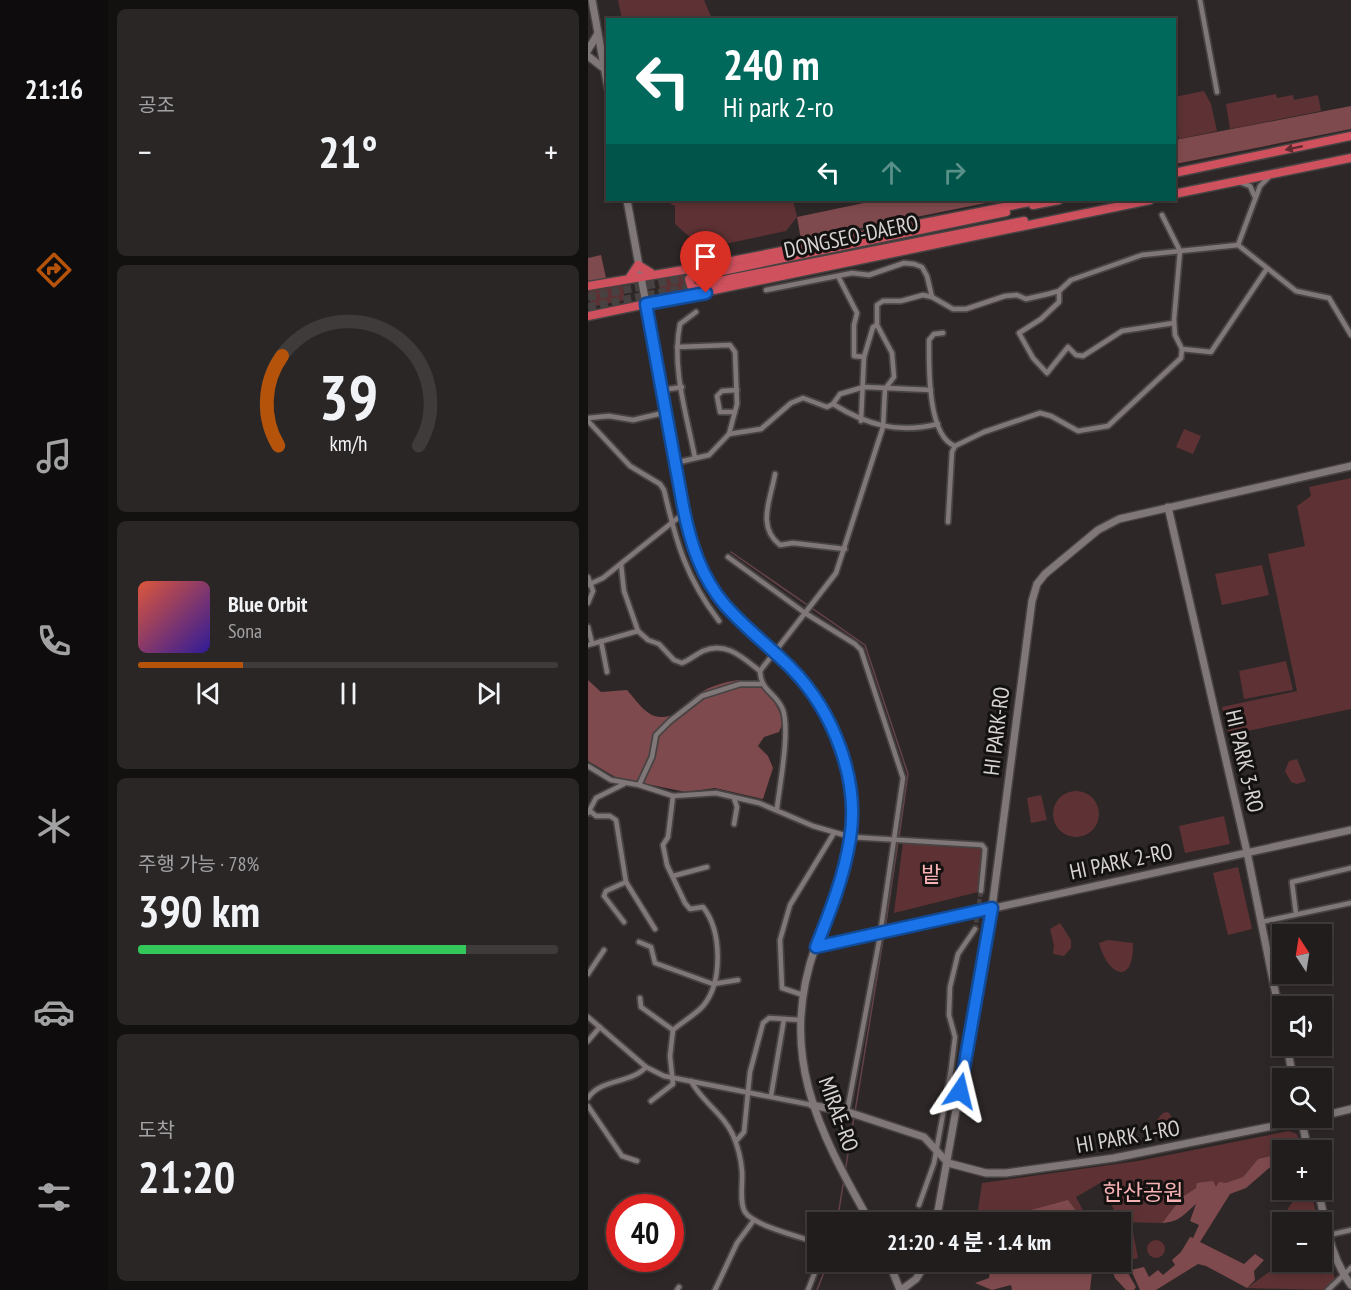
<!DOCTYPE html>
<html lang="ko">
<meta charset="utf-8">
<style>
body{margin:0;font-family:"PT Sans Narrow","Noto Sans KR",sans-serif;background:#2a2626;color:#f1f3f6;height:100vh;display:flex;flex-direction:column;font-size:22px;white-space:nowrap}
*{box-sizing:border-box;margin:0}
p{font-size:20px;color:#a2a2a4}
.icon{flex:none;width:33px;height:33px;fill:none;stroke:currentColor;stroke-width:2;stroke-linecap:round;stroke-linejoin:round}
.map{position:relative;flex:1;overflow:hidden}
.side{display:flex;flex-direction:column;gap:9px;padding:9px;background:#131010;width:480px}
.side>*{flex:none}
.banner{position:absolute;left:18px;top:18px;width:570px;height:183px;border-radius:0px;box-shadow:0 3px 9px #0003,0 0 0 2px #3f3b3b;background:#00695c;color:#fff;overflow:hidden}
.needle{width:39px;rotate:348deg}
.tools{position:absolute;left:684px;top:924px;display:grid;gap:12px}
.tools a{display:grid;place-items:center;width:60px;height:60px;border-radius:0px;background:#221d1d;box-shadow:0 3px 9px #0003,0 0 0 2px #3f3b3b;font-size:30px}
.speed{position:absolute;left:18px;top:1194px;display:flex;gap:12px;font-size:30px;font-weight:700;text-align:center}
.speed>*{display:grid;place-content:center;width:78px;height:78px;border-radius:50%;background:#221d1d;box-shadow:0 3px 9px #0003,0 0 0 2px #3f3b3b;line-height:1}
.speed .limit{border:9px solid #d22;background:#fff;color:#111}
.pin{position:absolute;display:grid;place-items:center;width:51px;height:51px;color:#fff;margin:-62px -26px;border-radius:50% 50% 50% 0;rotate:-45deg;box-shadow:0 0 6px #0007}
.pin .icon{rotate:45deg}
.me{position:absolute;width:66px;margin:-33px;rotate:10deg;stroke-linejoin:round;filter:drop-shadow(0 0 4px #0008)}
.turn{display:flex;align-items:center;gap:21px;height:126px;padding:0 18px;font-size:27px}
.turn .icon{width:78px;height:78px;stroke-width:2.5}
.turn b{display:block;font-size:42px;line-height:51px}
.lanes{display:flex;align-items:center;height:57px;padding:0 18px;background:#0003;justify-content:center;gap:30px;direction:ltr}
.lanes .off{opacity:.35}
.big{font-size:45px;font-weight:700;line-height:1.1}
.side .card{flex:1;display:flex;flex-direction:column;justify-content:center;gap:9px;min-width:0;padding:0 21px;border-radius:9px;background:#2a2626}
.side .dial{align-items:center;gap:0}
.dial svg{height:156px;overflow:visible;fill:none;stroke:#3f3b3b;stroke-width:7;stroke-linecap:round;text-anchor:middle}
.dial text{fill:#f1f3f6;stroke:none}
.song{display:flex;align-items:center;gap:18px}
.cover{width:72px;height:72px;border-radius:9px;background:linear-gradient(135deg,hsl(10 70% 55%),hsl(250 70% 35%))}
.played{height:6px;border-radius:3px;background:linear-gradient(90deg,#b45309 25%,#3f3b3b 25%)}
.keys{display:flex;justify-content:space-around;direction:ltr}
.heat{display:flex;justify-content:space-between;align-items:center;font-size:33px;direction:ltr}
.charge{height:9px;border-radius:4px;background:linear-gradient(90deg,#34c759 78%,#3f3b3b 0)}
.trip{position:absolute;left:219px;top:1212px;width:324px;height:60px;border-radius:0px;background:#221d1d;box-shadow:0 3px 9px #0003,0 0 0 2px #3f3b3b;font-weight:700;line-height:60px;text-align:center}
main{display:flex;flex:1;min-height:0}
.dock{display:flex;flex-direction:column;width:108px;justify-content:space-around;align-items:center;background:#0e0c0c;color:#a2a2a4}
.dock .icon{width:42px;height:42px}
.dock .active{color:#b45309}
.dock b{font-size:27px;color:#f1f3f6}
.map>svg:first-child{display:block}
.green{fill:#5e3234}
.forest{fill:#7f4a4d}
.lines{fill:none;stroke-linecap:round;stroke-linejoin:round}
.stream{stroke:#644348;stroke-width:1.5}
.street-tunnel{stroke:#484141;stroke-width:4.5;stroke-dasharray:4.5 2;stroke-linecap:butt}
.highway-tunnel{stroke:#484141;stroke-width:8;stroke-dasharray:8 4;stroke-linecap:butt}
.street-casing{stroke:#484343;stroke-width:8}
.secondary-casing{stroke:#484343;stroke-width:10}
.highway-casing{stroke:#484343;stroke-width:11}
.street{stroke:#807778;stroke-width:4.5}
.secondary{stroke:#807778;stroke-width:7}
.highway{stroke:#cf515e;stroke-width:8}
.secondary-bridge-casing{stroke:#484343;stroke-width:10;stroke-linecap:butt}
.secondary-bridge{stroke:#807778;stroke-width:7}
.oneway{fill:#5f2b30}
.route-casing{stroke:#114b97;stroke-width:15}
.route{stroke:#1a73e8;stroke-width:10}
.labels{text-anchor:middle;stroke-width:6;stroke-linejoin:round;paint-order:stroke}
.street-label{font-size:22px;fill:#d8d3d3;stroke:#141111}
.park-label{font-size:22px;fill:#f8b2b4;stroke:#141111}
</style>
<main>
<nav class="dock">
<b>21:16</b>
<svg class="icon active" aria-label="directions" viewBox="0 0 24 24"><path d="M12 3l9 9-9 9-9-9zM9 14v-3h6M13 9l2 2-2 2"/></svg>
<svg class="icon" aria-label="music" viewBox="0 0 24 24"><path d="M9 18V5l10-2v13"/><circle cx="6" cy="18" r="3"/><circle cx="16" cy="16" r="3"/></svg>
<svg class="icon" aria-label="phone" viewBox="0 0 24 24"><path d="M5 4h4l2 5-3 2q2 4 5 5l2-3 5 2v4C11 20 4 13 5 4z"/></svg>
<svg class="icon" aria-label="climate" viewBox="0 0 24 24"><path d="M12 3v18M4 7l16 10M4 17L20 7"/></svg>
<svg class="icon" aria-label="car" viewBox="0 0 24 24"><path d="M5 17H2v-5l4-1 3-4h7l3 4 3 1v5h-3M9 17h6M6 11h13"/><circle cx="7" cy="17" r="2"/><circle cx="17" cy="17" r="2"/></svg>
<svg class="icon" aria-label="filters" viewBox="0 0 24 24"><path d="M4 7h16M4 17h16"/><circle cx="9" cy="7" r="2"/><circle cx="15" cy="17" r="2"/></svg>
</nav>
<section class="side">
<div class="card"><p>공조</p>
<div class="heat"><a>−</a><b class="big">21°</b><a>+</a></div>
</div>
<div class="card dial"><svg viewBox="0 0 100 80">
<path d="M14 69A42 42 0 1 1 86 69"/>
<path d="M14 69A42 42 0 0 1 16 23" stroke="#b45309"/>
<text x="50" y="56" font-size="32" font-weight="700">39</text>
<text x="50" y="72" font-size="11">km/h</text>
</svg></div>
<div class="card">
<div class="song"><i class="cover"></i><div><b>Blue Orbit</b><p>Sona</p></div></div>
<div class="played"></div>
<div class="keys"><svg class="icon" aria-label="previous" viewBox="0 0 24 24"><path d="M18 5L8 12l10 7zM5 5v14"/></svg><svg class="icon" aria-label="pause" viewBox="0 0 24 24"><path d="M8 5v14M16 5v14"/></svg><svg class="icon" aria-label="next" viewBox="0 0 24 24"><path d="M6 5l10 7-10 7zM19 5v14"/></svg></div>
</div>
<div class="card"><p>주행 가능 · 78%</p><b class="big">390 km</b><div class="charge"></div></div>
<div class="card"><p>도착</p><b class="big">21:20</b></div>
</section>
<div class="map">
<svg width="763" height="1290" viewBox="0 0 763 1290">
<rect width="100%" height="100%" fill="#2e2727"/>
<g class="green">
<polygon points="30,0 116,0 124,19 34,19"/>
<polygon points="616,91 623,104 629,131 591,139 587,117 586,97"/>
<polygon points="688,94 689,98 705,95 706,100 730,95 733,111 642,129 638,104"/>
<polygon points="76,200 205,200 209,217 198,231 132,245 112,246 87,224 87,206"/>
<polygon points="98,274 99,287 105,293 74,299 70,279"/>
<polygon points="34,283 37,300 3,307 0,289"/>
<polygon points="596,429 613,436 605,454 588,447"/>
<polygon points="763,478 763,709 641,735 634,707 709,691 680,554 717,546 709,506 723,496 721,487"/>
<polygon points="674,565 681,595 634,605 627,574"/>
<polygon points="698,661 705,690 656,699 651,671"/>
<polygon points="709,759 718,781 709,784 703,782 697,771 701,761"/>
<circle cx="488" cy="814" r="23"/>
<polygon points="453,795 459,820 443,823 439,798"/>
<polygon points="636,816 642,844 597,853 591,826"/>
<polygon points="315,842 394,847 390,892 306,913"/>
<polygon points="650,867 664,929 640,935 625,873"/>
<polygon points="472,923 483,940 483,948 476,956 465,954 466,945 462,929"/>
<polygon points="709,925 712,934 694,934 694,973 685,930"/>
<path d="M 520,940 L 545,943 C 546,986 520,977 511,943 Z"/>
<polygon points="580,1112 593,1130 573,1134 568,1130 567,1122 575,1113"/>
<polygon points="701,1131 709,1134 714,1150 694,1150 694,1153 670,1159 655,1177 628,1188 608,1188 594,1197 574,1223 531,1222 514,1182 488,1197 501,1222 468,1222 476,1203 432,1213 390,1210 394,1183 550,1161"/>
<polygon points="715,1190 723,1190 730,1222 694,1222 694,1250 683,1234 705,1201 716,1198"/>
<polygon points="533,1226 544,1227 550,1258 541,1260"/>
<polygon points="734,1236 747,1279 737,1290 659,1288 695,1262 734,1262"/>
<circle cx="568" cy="1249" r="9"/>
</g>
<g class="forest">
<polygon points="763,106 763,129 587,164 587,140"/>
<polygon points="290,200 413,200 213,240 209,217"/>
<polygon points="13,255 18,278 0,282 0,258"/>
<path d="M 0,680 L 13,692 L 39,690 C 48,700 59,718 74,717 C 92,717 98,701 112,693 C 124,685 152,676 166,682 C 179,687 192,709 195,722 L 191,732 L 176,737 L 170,746 L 180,756 L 185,768 L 175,799 L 127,788 L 98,792 L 29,778 L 0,761 Z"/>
<path d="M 694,1153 L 694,1157 L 658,1188 L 642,1194 L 612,1242 L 656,1264 L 667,1254 L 676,1260 L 666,1271 L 667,1280 L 659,1288 L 618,1266 L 610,1264 L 568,1290 L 552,1290 L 543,1270 L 556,1267 L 561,1277 L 570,1270 L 575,1275 L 587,1265 L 584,1260 L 593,1252 L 602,1237 L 605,1238 L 611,1225 L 602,1221 L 608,1204 C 596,1214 592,1222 574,1223 L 594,1197 L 608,1188 L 609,1183 L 625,1181 L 628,1187 L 631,1182 L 638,1183 L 655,1177 L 670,1159 Z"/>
<polygon points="480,1200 496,1222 422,1222 432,1213"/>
<polygon points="533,1248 537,1268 548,1287 546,1290 538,1290 527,1278 521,1262 532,1262"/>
<polygon points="403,1262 493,1262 504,1272 502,1290 424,1290 423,1285 404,1290 387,1283 401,1278"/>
</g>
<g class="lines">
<g class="stream">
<polyline points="143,552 277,645 320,774 311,837"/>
<polyline points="297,929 310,842"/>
<polyline points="267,1112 296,934"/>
<polyline points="257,1172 266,1117"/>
<polyline points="249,1222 256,1179"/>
<polyline points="229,1290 240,1262"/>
</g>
<polyline class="street-tunnel" points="387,929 393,891"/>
<g class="highway-tunnel">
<polyline points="0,297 108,276"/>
<polyline points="0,307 116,284"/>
</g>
<g class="street-casing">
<g id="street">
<polyline points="612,0 629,92"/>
<polyline points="654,183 662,186 667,197"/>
<polyline points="574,215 592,251 586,320 587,335 594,349 623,352 678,270"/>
<polyline points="650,245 708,291 741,298 763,335"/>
<polyline points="650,245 672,186 680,178"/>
<polyline points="251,278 269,313 266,325 266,356 276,357"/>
<polyline points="178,290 264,273 281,275 316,263 326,264 334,267 339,276 344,297"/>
<polyline points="471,291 471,302 453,319 431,333 445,358 459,373 480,347 488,355 495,356 534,331 586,323"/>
<path d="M 355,333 L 346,334 L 341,340 C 341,365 339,436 367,446"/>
<polyline points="89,347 142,345 147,352 149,404 141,434"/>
<polyline points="75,390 94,387"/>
<path d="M 245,404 C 279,425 310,434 350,424"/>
<polyline points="147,412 132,412 129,396 134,391 149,390"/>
<polyline points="0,418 21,416 45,420 79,412"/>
<path d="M 0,421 L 42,466 L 72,484 L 76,490 C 88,542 98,578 131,621"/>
<polyline points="273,421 276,357 285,327 289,325"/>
<path d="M 107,458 C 99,416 83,367 92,324 L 108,312"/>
<polyline points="87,463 121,455 141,434 173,429 203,403 215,398 239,407 245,404 252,394 276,387 343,390"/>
<path d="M 187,474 C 183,499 168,526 192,545 L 205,543 L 257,549"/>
<polyline points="360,522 364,452 367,446 396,432 452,413 463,416 490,431 520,426 593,358 594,349"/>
<polyline points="140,557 217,613 267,644 273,650 315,778 291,942 259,1112"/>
<path d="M 33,564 L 36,591 L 50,631 L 60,640 L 71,644 L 86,660 L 94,663 C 102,660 107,655 115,651 C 138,641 154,657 172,671"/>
<polyline points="0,577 5,591 0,603"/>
<polyline points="0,585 15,578 96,513"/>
<polyline points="0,627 4,643"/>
<polyline points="13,641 19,672"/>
<polyline points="0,645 50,631"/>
<polyline points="0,766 23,780 51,785 85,796 128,793 171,803 225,826 263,837 394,845 397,849 393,891"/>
<polyline points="51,785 64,757 68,735 82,721 114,696 152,684 173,684"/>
<path d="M 189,808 C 192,784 202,731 195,710 C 188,692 173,692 172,671 L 248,573 L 295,427 L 297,389 L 306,377 L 304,353 L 289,325 L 289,305 L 295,301 L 313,301 L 335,295 L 344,297 L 365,309 L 378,309 L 417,296 L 429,295 L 438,299 L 460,294 L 471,291 L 483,280 L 554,255 L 650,245"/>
<polyline points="2,811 8,816 22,816 28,820 38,882 67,929"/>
<polyline points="0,813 8,798 36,784"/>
<polyline points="146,824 149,807 146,798"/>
<polyline points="85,876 119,867"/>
<polyline points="708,914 704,882 763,868"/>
<polyline points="36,922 16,896 18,891 38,882"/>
<polyline points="673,922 763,903"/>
<polyline points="51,942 63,947 67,963 125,984 150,980"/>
<polyline points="0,974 16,950"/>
<polyline points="215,995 194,988 192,940 202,905 246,833"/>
<polyline points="52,998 53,1007 85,1030"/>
<polyline points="0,1017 58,1067 76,1076 224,1105"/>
<polyline points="0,1041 12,1027"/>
<path d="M 103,1081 C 114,1102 135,1113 145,1135 C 150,1147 153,1158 154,1171 C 155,1183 151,1202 157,1212 C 166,1226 213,1237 230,1243"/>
<polyline points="183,1096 196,1019"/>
<path d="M 0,1098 C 13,1078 43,1084 58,1067"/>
<path d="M 63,1101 L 85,1084 L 82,1056 L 85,1030 C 94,1022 107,1015 115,1006 C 135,982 134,931 115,907 L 102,909 L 97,903 L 79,865 L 75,845 L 80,837 L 85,796"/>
<polyline points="0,1106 34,1156 49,1161"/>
<polyline points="148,1141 156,1132 162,1072 175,1023 181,1018 213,1020"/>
<polyline points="331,1205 346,1163 363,1070 367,1037 361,1015 362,987 370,954 387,929"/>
<polyline points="741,1235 763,1230"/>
<polyline points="282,1262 301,1262"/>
<polyline points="89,1290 91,1287"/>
<polyline points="127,1290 149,1243 166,1220"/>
<polyline points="220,1290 231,1262"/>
<polyline points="740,1290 763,1268"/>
</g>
</g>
<g class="secondary-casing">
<g id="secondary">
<polyline points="4,0 20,88"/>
<polyline points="0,50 9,35"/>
<polyline points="0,56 14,67"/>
<path d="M 39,200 L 95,506 C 102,542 113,577 137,605 C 186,664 241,685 258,770 C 272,837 251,884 228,945 C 189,1053 230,1130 282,1222"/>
<polyline points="580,507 659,852 694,1025"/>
<polyline points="310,929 763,830"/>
<polyline points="228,947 286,934"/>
<polyline points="699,1046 705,1078"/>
<polyline points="224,1105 263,1113 336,1137 360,1163 398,1173 418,1173 526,1158 725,1118"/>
<polyline points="734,1116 763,1109"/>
<polyline points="713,1118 720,1150"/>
<path d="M 730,1190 C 738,1223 742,1257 763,1285"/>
<polyline points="348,1222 404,908 444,601 449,584 457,574 510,530 531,519 763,466"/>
<polyline points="301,1262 312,1290"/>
<polyline points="313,1290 328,1279 339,1262"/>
</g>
</g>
<g class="highway-casing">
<g id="highway">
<polyline points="586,173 763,136"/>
<polyline points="586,194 763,158"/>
<polyline points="445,205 471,200"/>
<polyline points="112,267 101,279 103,286 115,292"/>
<polyline points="115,275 418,212"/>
<polyline points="42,277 50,265 63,273"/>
<polyline points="116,284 436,221"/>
<polyline points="0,286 113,267 452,200"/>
<polyline points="0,316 562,200"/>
</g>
</g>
<use href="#street" class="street"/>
<use href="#secondary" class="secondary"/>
<use href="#highway" class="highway"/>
<g class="secondary-bridge-casing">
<polyline id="secondary-bridge" points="286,934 310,929"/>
</g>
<use href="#secondary-bridge" class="secondary-bridge"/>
</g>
<defs><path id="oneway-solid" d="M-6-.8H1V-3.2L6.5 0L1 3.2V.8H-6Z" transform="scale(1.5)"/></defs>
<use class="oneway" href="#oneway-solid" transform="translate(706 148) rotate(168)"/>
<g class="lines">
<g class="route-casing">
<path id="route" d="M 118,293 L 58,304 L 95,506 C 102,542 113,577 137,605 C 157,628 182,647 203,668 C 245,711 272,779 262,839 C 256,877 242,912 228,947 L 404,908 L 372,1091"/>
</g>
<use href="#route" class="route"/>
</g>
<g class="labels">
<g class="street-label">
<text transform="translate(263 236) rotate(-12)" y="8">DONGSEO-DAERO</text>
<text transform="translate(408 731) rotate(-83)" y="8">HI PARK-RO</text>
<text transform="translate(657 761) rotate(77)" y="8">HI PARK 3-RO</text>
<text transform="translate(533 861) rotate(-12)" y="8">HI PARK 2-RO</text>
<text transform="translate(251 1114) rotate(70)" y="8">MIRAE-RO</text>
<text transform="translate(540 1136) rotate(-10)" y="8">HI PARK 1-RO</text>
</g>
<g class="park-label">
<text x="343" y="882">밭</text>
<text x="555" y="1200">한산공원</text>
</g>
</g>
</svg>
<div class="tools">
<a><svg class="needle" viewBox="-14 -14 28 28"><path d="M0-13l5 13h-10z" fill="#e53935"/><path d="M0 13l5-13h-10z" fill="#a2a2a4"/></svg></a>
<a><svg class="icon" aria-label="sound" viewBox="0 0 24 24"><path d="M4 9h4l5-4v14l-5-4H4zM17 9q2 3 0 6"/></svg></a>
<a><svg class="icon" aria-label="search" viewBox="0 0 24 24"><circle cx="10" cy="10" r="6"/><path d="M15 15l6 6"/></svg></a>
<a>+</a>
<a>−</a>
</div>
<div class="speed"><div class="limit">40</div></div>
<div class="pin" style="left:118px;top:293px;background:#d93025"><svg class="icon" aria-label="arrive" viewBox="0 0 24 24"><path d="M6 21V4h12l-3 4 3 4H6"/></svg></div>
<svg class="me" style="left:372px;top:1091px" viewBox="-20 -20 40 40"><path d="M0-17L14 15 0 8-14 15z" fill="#1a73e8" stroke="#fff" stroke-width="4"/></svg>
<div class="trip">21:20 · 4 분 · 1.4 km</div>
<div class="banner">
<div class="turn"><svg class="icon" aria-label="left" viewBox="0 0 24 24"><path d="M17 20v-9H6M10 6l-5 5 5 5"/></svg><div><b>240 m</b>Hi park 2-ro</div></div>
<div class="lanes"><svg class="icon" aria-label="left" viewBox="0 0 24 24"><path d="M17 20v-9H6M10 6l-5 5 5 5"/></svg><svg class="icon off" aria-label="ahead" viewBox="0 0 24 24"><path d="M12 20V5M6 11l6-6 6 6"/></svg><svg class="icon off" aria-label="right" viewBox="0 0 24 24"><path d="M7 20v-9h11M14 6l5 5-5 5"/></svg></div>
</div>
</div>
</main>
